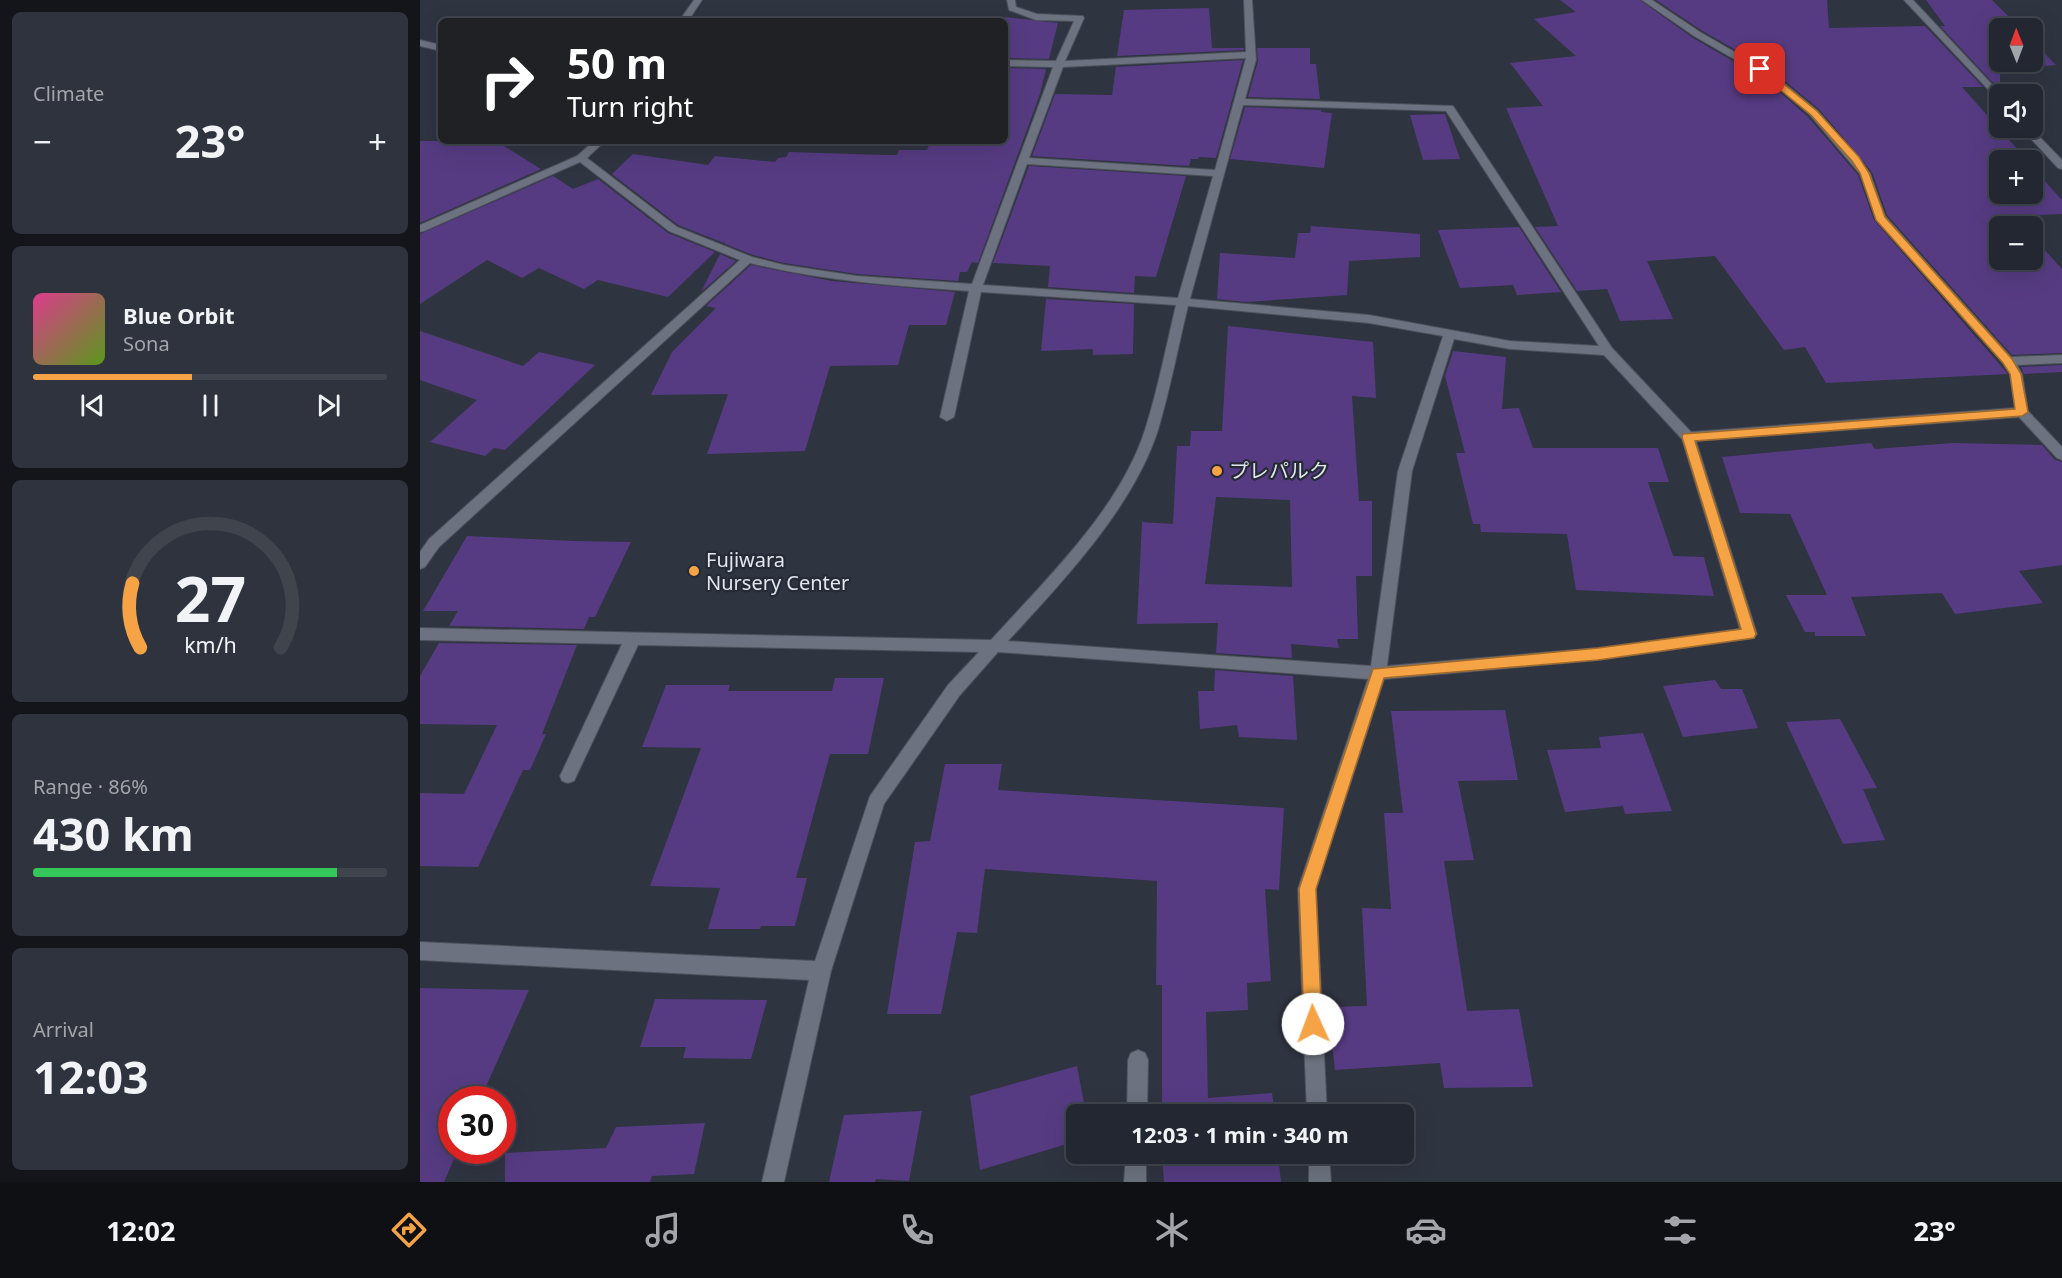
<!DOCTYPE html>
<meta charset="utf-8">
<style>
body{margin:0;font-family:"Noto Sans","Noto Sans JP",sans-serif;background:#2f333d;color:#f1f3f6;height:100vh;display:flex;flex-direction:column;font-size:22px;white-space:nowrap}
*{box-sizing:border-box;margin:0}
p{font-size:20px;color:#a3a5ab}
.icon{flex:none;width:33px;height:33px;fill:none;stroke:currentColor;stroke-width:2;stroke-linecap:round;stroke-linejoin:round}
.map{position:relative;flex:1;overflow:hidden}
.sheet{display:flex;flex-direction:column;gap:12px;padding:12px;background:#13151b;width:420px}
.sheet>*{flex:none}
.banner{position:absolute;left:18px;top:18px;width:570px;height:126px;border-radius:9px;box-shadow:0 6px 24px #0002,0 0 0 2px #40444d;background:#202124;color:#fff;overflow:hidden}
.needle{width:39px;rotate:359deg}
.buttons{position:absolute;left:1569px;top:18px;display:grid;gap:12px}
.buttons a{display:grid;place-items:center;width:54px;height:54px;border-radius:9px;background:#232731;box-shadow:0 6px 24px #0002,0 0 0 2px #40444d;font-size:30px}
.speed{position:absolute;left:18px;top:1086px;display:flex;gap:12px;font-size:30px;font-weight:700;text-align:center}
.speed>*{display:grid;place-content:center;width:78px;height:78px;border-radius:50%;background:#232731;box-shadow:0 6px 24px #0002,0 0 0 2px #40444d;line-height:1}
.speed .limit{border:9px solid #d22;background:#fff;color:#111}
.pin{position:absolute;display:grid;place-items:center;width:51px;height:51px;color:#fff;margin:-26px;border-radius:12px;box-shadow:0 3px 9px #0006}
.me{position:absolute;width:66px;margin:-33px;rotate:358deg;stroke-linejoin:round;filter:drop-shadow(0 0 4px #0008)}
.turn{display:flex;align-items:center;gap:21px;height:126px;padding:0 30px;font-size:27px}
.turn .icon{width:78px;height:78px;stroke-width:2.5}
.turn b{display:block;font-size:42px;line-height:51px}
.big{font-size:45px;font-weight:700;line-height:1.1}
.sheet .tile{flex:1;display:flex;flex-direction:column;justify-content:center;gap:9px;min-width:0;padding:0 21px;border-radius:9px;background:#2f333d}
.sheet .dial{align-items:center;gap:0}
.dial svg{height:156px;overflow:visible;fill:none;stroke:#40444d;stroke-width:7;stroke-linecap:round;text-anchor:middle}
.dial text{fill:#f1f3f6;stroke:none}
.song{display:flex;align-items:center;gap:18px}
.cover{width:72px;height:72px;border-radius:9px;background:linear-gradient(135deg,hsl(330 70% 55%),hsl(90 70% 35%))}
.played{height:6px;border-radius:3px;background:linear-gradient(90deg,#f5a345 45%,#40444d 45%)}
.keys{display:flex;justify-content:space-around;direction:ltr}
.heat{display:flex;justify-content:space-between;align-items:center;font-size:33px;direction:ltr}
.charge{height:9px;border-radius:4px;background:linear-gradient(90deg,#34c759 86%,#40444d 0)}
.trip{position:absolute;left:646px;top:1104px;width:348px;height:60px;border-radius:9px;background:#232731;box-shadow:0 6px 24px #0002,0 0 0 2px #40444d;font-weight:700;line-height:60px;text-align:center}
.tabs{display:flex;height:96px;justify-content:space-around;align-items:center;background:#0e1014;color:#a3a5ab}
.tabs .icon{width:42px;height:42px}
.tabs .active{color:#f5a345}
.tabs b{font-size:27px;color:#f1f3f6}
main{display:flex;flex:1;min-height:0}
.map>svg:first-child{display:block}
.building{fill:#563b82;fill-rule:evenodd}
.lines{fill:none;stroke-linecap:round;stroke-linejoin:round}
.minor-casing{stroke:#4c505a;stroke-width:2}
.minor{fill:#6c727f;fill-rule:evenodd}
.route{fill:#f5a345;stroke:#9f6a2d;stroke-width:1.5}
.poi-dot{fill:#f5a345;stroke:#252a36;stroke-width:2}
.labels{text-anchor:middle;stroke-width:4.5;stroke-linejoin:round;paint-order:stroke}
.poi-label{font-size:20px;fill:#e1e5ed;stroke:#252a36;text-anchor:start}
</style>
<main>
<section class="sheet">
<div class="tile"><p>Climate</p>
<div class="heat"><a>−</a><b class="big">23°</b><a>+</a></div>
</div>
<div class="tile">
<div class="song"><i class="cover"></i><div><b>Blue Orbit</b><p>Sona</p></div></div>
<div class="played"></div>
<div class="keys"><svg class="icon" aria-label="previous" viewBox="0 0 24 24"><path d="M18 5L8 12l10 7zM5 5v14"/></svg><svg class="icon" aria-label="pause" viewBox="0 0 24 24"><path d="M8 5v14M16 5v14"/></svg><svg class="icon" aria-label="next" viewBox="0 0 24 24"><path d="M6 5l10 7-10 7zM19 5v14"/></svg></div>
</div>
<div class="tile dial"><svg viewBox="0 0 100 80">
<path d="M14 69A42 42 0 1 1 86 69"/>
<path d="M14 69A42 42 0 0 1 10 36" stroke="#f5a345"/>
<text x="50" y="56" font-size="32" font-weight="700">27</text>
<text x="50" y="72" font-size="11">km/h</text>
</svg></div>
<div class="tile"><p>Range · 86%</p><b class="big">430 km</b><div class="charge"></div></div>
<div class="tile"><p>Arrival</p><b class="big">12:03</b></div>
</section>
<div class="map">
<svg width="1642" height="1182" viewBox="0 0 1642 1182">
<rect width="100%" height="100%" fill="#2f3441"/>
<g class="building">
<polygon points="1140,0 1220,0 1273,38 1346,80 1388,117 1438,175 1454,220 1588,374 1406,383 1385,347 1364,350 1295,256 1227,261 1253,319 1200,321 1187,289 1157,291 1115,227 1138,226 1086,108 1123,106 1090,63 1156,56 1114,19 1156,12"/>
<polygon points="1236,0 1407,0 1409,28 1505,26 1563,87 1542,87 1607,160 1580,160 1580,194 1612,194 1612,167 1642,200 1642,214 1595,216 1604,226 1580,226 1580,260 1612,260 1612,236 1642,269 1642,353 1592,355 1467,215 1452,172 1399,109 1354,72 1281,30"/>
<polygon points="1506,0 1572,0 1600,28 1580,28 1580,62 1612,62 1612,41 1636,65 1580,70 1580,87 1577,87 1520,26 1525,26"/>
<polygon points="789,8 792,48 824,48 824,50 697,56 704,10"/>
<polygon points="585,17 638,23 629,59 585,58"/>
<polygon points="837,48 890,48 890,64 896,64 900,99 828,97 838,61"/>
<polygon points="823,60 796,158 779,157 778,159 771,159 769,166 612,156 635,94 692,95 696,67"/>
<polygon points="585,68 626,69 620,94 558,263 552,262 547,272 540,272 538,281 437,274 364,263 333,255 305,244 305,242 304,243 258,225 192,174 213,154 288,165 295,156 355,162 358,158 366,157 369,152 466,155 477,155 479,150 507,150 511,141 585,141"/>
<polygon points="825,107 901,110 901,112 912,113 904,168 810,159"/>
<polygon points="1025,114 1040,159 1003,160 990,115"/>
<polygon points="0,141 76,141 121,169 0,223"/>
<polygon points="609,166 766,176 736,277 715,276 714,293 628,287 630,266 573,263"/>
<polygon points="133,176 153,189 178,179 248,233 295,252 248,297 178,280 164,289 119,268 102,278 67,260 0,304 0,234"/>
<polygon points="891,226 1000,234 1000,257 929,261 927,295 826,302 797,299 800,253 875,258 878,233 890,233"/>
<polygon points="1099,227 1141,292 1097,295 1093,285 1040,288 1018,230"/>
<polygon points="300,254 316,261 281,292"/>
<polygon points="331,265 412,281 535,292 526,325 489,325 478,365 410,366 385,451 287,454 308,394 231,395 252,352 296,308 286,306"/>
<polygon points="626,299 714,304 713,354 673,355 673,349 621,351"/>
<path d="M 808,326 L 953,342 L 956,398 L 932,396 L 939,501 L 952,501 L 952,576 L 936,576 L 938,639 L 917,639 L 919,648 L 871,644 L 872,658 L 796,653 L 798,623 L 717,624 L 722,522 L 753,524 L 757,446 L 770,446 L 771,431 L 802,431 ZM 796,497 L 870,500 L 872,587 L 785,584 Z"/>
<polygon points="0,331 103,366 119,352 175,365 85,450 74,448 65,456 10,442 57,400 0,380"/>
<polygon points="1033,351 1086,357 1082,409 1099,408 1113,448 1238,448 1249,482 1228,482 1253,556 1284,557 1294,596 1156,590 1147,534 1061,532 1060,524 1053,524 1036,453 1045,453 1025,376"/>
<polygon points="1642,365 1642,372 1604,374 1601,367"/>
<polygon points="1451,443 1455,449 1533,443 1622,445 1635,460 1642,462 1642,565 1599,571 1623,603 1535,614 1522,593 1431,597 1446,636 1395,636 1395,632 1385,632 1366,595 1407,595 1370,514 1320,513 1302,457"/>
<polygon points="47,536 154,541 211,542 175,617 169,617 164,629 29,626 38,611 3,611"/>
<polygon points="19,643 157,645 122,734 126,734 110,770 103,770 58,867 0,866 0,793 44,794 77,725 0,724 0,676"/>
<polygon points="795,670 873,676 877,740 819,737 817,725 780,729 778,691 794,691"/>
<polygon points="415,678 464,678 448,754 410,754 376,878 387,878 375,926 341,926 340,929 288,929 300,888 230,886 281,748 222,747 246,685 310,685 308,691 412,691"/>
<polygon points="1295,680 1301,689 1322,689 1338,728 1263,737 1243,686"/>
<polygon points="1085,710 1098,780 1038,781 1054,860 1024,861 1047,1011 1099,1009 1113,1087 1024,1088 1020,1063 915,1070 908,1007 947,1006 942,908 971,909 964,813 983,813 971,711"/>
<polygon points="1420,719 1457,788 1443,789 1465,840 1423,844 1366,722"/>
<polygon points="1223,733 1252,811 1205,814 1203,806 1145,812 1127,750 1181,748 1179,737"/>
<polygon points="525,764 582,764 578,790 864,808 859,890 845,889 851,981 827,983 828,1010 786,1012 788,1098 852,1093 855,1114 739,1114 738,1105 742,1104 742,985 736,985 737,881 565,869 557,933 537,932 521,1014 467,1014 495,842 510,841"/>
<polygon points="0,988 109,990 60,1100 32,1100 32,1150 38,1150 24,1182 0,1182"/>
<polygon points="235,999 347,1000 331,1059 263,1058 266,1047 220,1047"/>
<polygon points="657,1066 666,1114 657,1114 657,1141 560,1170 550,1096"/>
<polygon points="502,1111 489,1181 456,1179 455,1182 409,1182 424,1115"/>
<polygon points="285,1123 274,1174 232,1176 230,1182 85,1182 85,1153 186,1148 196,1127"/>
<polygon points="742,1154 858,1154 861,1182 744,1182"/>
</g>
<g class="lines">
<g class="minor-casing">
<g id="minor">
<polygon points="274,0 282,0 268,21 259,21"/>
<path d="M 587,0 L 595,0 L 596,7 L 617,14 L 663,16 L 664,18 L 645,61 L 826,52 L 824,0 L 832,0 L 836,60 L 825,99 L 1033,106 L 1192,348 L 1271,432 L 1595,408 L 1590,374 L 1583,363 L 1456,219 L 1440,174 L 1390,115 L 1347,78 L 1274,36 L 1222,0 L 1232,0 L 1280,32 L 1353,74 L 1398,111 L 1450,173 L 1465,216 L 1591,357 L 1642,355 L 1642,363 L 1597,365 L 1602,374 L 1608,411 L 1642,447 L 1642,460 L 1637,458 L 1599,417 L 1276,441 L 1337,634 L 1334,638 L 1178,660 L 964,679 L 896,889 L 907,1114 L 887,1114 L 878,889 L 948,679 L 578,652 L 540,695 L 464,804 L 411,971 L 364,1182 L 342,1182 L 389,980 L 0,960 L 0,942 L 395,961 L 450,796 L 528,685 L 559,652 L 218,645 L 154,781 L 148,783 L 142,781 L 140,776 L 202,644 L 0,640 L 0,628 L 571,640 C 626,579 699,510 725,430 C 738,389 746,347 756,305 L 561,292 L 534,417 L 527,421 L 520,417 L 549,291 C 475,286 403,281 330,263 L 19,547 L 5,567 L 0,569 L 0,552 L 9,539 L 320,260 L 249,231 L 160,162 L 4,231 L 0,232 L 0,225 L 157,156 L 174,141 L 185,141 L 167,158 L 257,227 L 332,257 L 364,265 L 437,276 L 552,284 L 633,67 L 585,66 L 585,60 L 636,61 L 654,21 L 616,20 L 589,10 ZM 826,58 L 795,170 L 609,158 L 643,67 ZM 823,105 L 1026,111 L 1179,346 L 1090,341 L 949,315 L 770,299 ZM 607,164 L 793,176 L 758,298 L 563,285 ZM 768,306 L 949,323 L 1023,336 L 978,471 L 951,666 L 588,641 C 643,581 713,508 738,430 C 750,390 758,347 768,306 ZM 1034,339 L 1090,349 L 1184,355 L 1262,439 L 1320,629 L 1178,648 L 967,666 L 992,471 Z"/>
<polygon points="1484,0 1493,0 1581,94 1580,102"/>
<polygon points="0,40 21,45 21,51 0,46"/>
<polygon points="1601,128 1611,128 1642,160 1642,169 1638,168"/>
<polygon points="718,1050 725,1053 728,1060 727,1114 707,1114 708,1060 711,1053"/>
<polygon points="706,1154 726,1154 726,1182 704,1182"/>
<polygon points="889,1154 909,1154 911,1182 889,1182"/>
</g>
</g>
<use href="#minor" class="minor"/>
</g>
<polygon class="route" points="1337,67 1343,67 1397,111 1439,157 1449,173 1465,217 1592,359 1601,374 1608,412 1602,416 1275,441 1336,634 1334,638 1178,660 964,678 896,889 902,1024 900,1030 893,1033 887,1030 884,1024 879,889 953,669 1178,648 1321,629 1262,437 1263,434 1595,409 1590,374 1583,363 1456,220 1440,173 1432,161 1391,115 1337,71"/>
<g class="poi-dot">
<circle cx="797" cy="471" r="6"/>
<circle cx="274" cy="571" r="6"/>
</g>
<g class="labels">
<g class="poi-label">
<text x="809" y="478">プレパルク</text>
<text x="286" y="567">Fujiwara<tspan x="286" dy="23">Nursery Center</tspan></text>
</g>
</g>
</svg>
<div class="buttons">
<a><svg class="needle" viewBox="-14 -14 28 28"><path d="M0-13l5 13h-10z" fill="#e53935"/><path d="M0 13l5-13h-10z" fill="#a3a5ab"/></svg></a>
<a><svg class="icon" aria-label="sound" viewBox="0 0 24 24"><path d="M4 9h4l5-4v14l-5-4H4zM17 9q2 3 0 6"/></svg></a>
<a>+</a>
<a>−</a>
</div>
<div class="speed"><div class="limit">30</div></div>
<div class="pin" style="left:1340px;top:69px;background:#d93025"><svg class="icon" aria-label="arrive" viewBox="0 0 24 24"><path d="M6 21V4h12l-3 4 3 4H6"/></svg></div>
<svg class="me" style="left:893px;top:1024px" viewBox="-20 -20 40 40"><circle r="19" fill="#fff"/><path d="M0-13L10 11 0 6-10 11z" fill="#f5a345"/></svg>
<div class="trip">12:03 · 1 min · 340 m</div>
<div class="banner">
<div class="turn"><svg class="icon" aria-label="right" viewBox="0 0 24 24"><path d="M7 20v-9h11M14 6l5 5-5 5"/></svg><div><b>50 m</b>Turn right</div></div>
</div>
</div>
</main>
<nav class="tabs">
<b>12:02</b>
<svg class="icon active" aria-label="directions" viewBox="0 0 24 24"><path d="M12 3l9 9-9 9-9-9zM9 14v-3h6M13 9l2 2-2 2"/></svg>
<svg class="icon" aria-label="music" viewBox="0 0 24 24"><path d="M9 18V5l10-2v13"/><circle cx="6" cy="18" r="3"/><circle cx="16" cy="16" r="3"/></svg>
<svg class="icon" aria-label="phone" viewBox="0 0 24 24"><path d="M5 4h4l2 5-3 2q2 4 5 5l2-3 5 2v4C11 20 4 13 5 4z"/></svg>
<svg class="icon" aria-label="climate" viewBox="0 0 24 24"><path d="M12 3v18M4 7l16 10M4 17L20 7"/></svg>
<svg class="icon" aria-label="car" viewBox="0 0 24 24"><path d="M5 17H2v-5l4-1 3-4h7l3 4 3 1v5h-3M9 17h6M6 11h13"/><circle cx="7" cy="17" r="2"/><circle cx="17" cy="17" r="2"/></svg>
<svg class="icon" aria-label="filters" viewBox="0 0 24 24"><path d="M4 7h16M4 17h16"/><circle cx="9" cy="7" r="2"/><circle cx="15" cy="17" r="2"/></svg>
<b>23°</b>
</nav>
